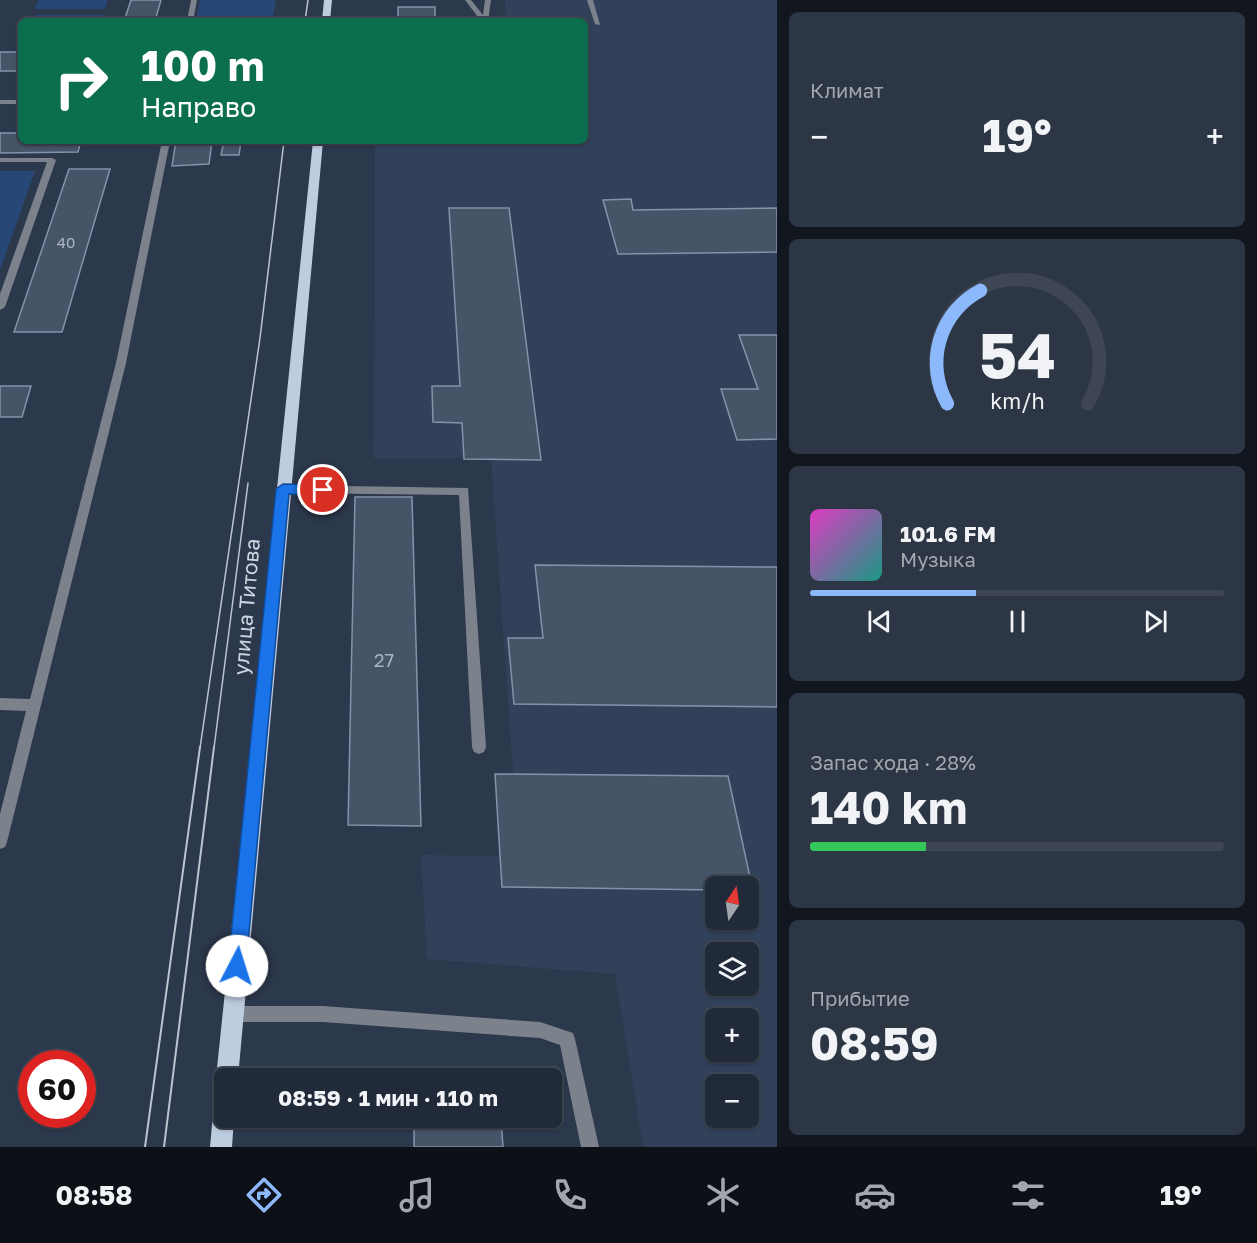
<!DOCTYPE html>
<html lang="ru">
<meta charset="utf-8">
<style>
body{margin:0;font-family:"Golos Text",sans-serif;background:#2d3644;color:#f1f3f6;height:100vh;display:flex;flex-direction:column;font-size:22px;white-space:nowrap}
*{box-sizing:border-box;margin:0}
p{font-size:20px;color:#a2a7ae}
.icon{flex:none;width:33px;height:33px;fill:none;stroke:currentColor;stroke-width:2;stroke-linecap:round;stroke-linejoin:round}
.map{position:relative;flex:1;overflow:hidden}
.side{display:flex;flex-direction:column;gap:12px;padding:12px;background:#12171f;width:480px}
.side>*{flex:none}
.guide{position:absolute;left:18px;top:18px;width:570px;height:126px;border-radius:9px;box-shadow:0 2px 4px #0004,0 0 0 2px #3e4653;background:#0b6e4f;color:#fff;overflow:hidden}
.needle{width:39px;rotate:13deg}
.controls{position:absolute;left:705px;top:876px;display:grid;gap:12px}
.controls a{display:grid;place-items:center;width:54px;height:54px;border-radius:9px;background:#212a39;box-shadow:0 2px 4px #0004,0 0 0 2px #3e4653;font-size:30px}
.speed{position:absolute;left:18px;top:1050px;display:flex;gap:12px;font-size:30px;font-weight:700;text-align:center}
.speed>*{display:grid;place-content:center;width:78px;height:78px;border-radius:50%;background:#212a39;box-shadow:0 2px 4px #0004,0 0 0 2px #3e4653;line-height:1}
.speed .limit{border:9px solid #d22;background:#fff;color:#111}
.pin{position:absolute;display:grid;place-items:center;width:51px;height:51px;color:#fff;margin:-26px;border:3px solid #fff;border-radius:50%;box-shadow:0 2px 6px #0007}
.me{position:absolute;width:66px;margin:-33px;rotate:5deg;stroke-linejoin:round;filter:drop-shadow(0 0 4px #0008)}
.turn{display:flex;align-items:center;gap:21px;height:126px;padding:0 24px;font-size:27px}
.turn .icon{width:78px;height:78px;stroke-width:2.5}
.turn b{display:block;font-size:42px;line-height:51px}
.big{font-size:45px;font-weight:700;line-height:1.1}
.side .card{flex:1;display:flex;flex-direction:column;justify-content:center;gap:9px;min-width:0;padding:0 21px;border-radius:9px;background:#2d3644}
.side .dial{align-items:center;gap:0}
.dial svg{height:156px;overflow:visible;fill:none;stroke:#3e4653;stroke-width:7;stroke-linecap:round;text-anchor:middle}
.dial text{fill:#f1f3f6;stroke:none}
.song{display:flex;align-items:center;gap:18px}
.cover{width:72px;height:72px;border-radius:9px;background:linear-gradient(135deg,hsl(310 70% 55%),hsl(170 70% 35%))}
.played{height:6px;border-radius:3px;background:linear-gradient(90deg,#8cb9fc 40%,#3e4653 40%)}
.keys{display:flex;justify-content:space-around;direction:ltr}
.heat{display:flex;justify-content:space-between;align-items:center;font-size:33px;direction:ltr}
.charge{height:9px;border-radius:4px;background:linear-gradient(90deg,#34c759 28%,#3e4653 0)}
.trip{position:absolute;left:214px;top:1068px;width:348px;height:60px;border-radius:9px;background:#212a39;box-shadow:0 2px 4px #0004,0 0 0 2px #3e4653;font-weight:700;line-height:60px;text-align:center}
.dock{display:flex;height:96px;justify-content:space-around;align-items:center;background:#0d1117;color:#a2a7ae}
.dock .icon{width:42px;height:42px}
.dock .selected{color:#8cb9fc}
.dock b{font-size:27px;color:#f1f3f6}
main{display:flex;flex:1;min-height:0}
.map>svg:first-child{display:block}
.built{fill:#31415a;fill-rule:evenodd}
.green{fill:#274777}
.building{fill:#465468;stroke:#8493a9;stroke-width:1.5}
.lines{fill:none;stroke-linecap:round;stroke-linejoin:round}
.lane{fill:#7c828c;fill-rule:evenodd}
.street{fill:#7c828c;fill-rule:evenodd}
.primary{fill:#becce0;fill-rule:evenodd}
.tram-far1{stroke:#bbc4d1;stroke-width:1.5}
.tram{stroke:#bbc4d1;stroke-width:2}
.route{fill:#1a73e8;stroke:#114b97;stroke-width:1.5}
.labels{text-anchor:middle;stroke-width:6;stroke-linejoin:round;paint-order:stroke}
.far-number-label{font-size:15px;fill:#abb5c3}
.number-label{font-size:18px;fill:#abb5c3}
.street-label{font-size:21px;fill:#cdd5e1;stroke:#2c384c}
</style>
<main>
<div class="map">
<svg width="777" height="1147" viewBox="0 0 777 1147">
<rect width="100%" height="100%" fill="#2c384c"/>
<path class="built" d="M 505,0 L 777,0 L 777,1147 L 643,1147 L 615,974 L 427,959 L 421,855 L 498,856 L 495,774 L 513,773 L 491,458 L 374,458 L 375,141 L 585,141 L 585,21 L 506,21 ZM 716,886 L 748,886 L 748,920 L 716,920 ZM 716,952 L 748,952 L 748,986 L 716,986 ZM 716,1018 L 748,1018 L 748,1052 L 716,1052 ZM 716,1084 L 748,1084 L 748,1118 L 716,1118 Z"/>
<g class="green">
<polygon points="39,0 108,0 105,9 34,9"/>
<polygon points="200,0 276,0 272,21 196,21"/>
<polygon points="36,15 103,15 101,21 34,21"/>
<polygon points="0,171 35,171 0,270"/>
</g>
<g class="building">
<polygon points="131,0 161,0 155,21 124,21"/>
<rect x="398" y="7" width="37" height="14"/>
<rect x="0" y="52" width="21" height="19"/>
<polygon points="0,133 21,133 21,141 81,141 78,152 0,153"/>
<polygon points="176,141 212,141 209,164 172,166"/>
<polygon points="224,141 241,141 239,155 221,155"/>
<polygon points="69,169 110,169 62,332 14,332"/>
<polygon points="631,199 633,210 777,208 777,252 618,254 603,200"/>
<polygon points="449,208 509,208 541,460 464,459 462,423 433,422 432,386 460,386"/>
<polygon points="739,335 777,335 777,439 737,440 721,389 758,389"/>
<polygon points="0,386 31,386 22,417 0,417"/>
<polygon points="355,497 412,497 421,826 348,825"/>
<polygon points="535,565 777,567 777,707 514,704 508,638 543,638"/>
<polygon points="495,774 728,776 753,891 748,891 748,886 716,886 716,890 502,887"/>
<polygon points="414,1118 501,1118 503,1147 414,1147"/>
</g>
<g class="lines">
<g class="lane">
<polygon points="191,0 197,0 193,21 187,21"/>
<polygon points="465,0 471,0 483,15 485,0 491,0 488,21 481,21"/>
<polygon points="587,0 593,0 600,25 595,24"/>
<polygon points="162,141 170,141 126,363 7,842 5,847 0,849 0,814 26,711 0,710 0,698 30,699 116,363"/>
<polygon points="0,158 52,158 56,160 5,307 0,310 0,294 47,162 0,162"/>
<polygon points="283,485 468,488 486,747 484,752 479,754 474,752 472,747 459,495 283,493 277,489"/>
<polygon points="233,1006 323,1006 540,1022 573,1033 575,1039 599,1147 581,1147 560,1045 540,1038 323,1022 233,1022 227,1020 225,1014 227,1008"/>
</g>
<rect class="street" x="0" y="100" width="21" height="4"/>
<g class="primary">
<polygon points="324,0 332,0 330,21 322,21"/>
<polygon points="313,141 323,141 238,1078 225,1078 225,1088 220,1085 216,1078"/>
<polygon points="225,1092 225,1118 234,1118 232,1147 210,1147 214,1103 217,1095"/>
</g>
<g class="tram-far1">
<polyline points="305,21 308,0"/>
<polyline points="200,748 260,338 284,141"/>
<polyline points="214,748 248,483"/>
</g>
<g class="tram">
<polyline points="145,1147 200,747"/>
<polyline points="164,1147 214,747"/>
</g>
</g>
<polygon class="route" points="283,484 323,485 329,490 323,495 289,494 246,966 244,972 237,975 231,972 228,966 276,489"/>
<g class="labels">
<g class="far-number-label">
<text x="66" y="248">40</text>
</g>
<g class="number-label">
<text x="384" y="667">27</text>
</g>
<g class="street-label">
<text transform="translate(247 607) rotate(-85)" y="7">улица Титова</text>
</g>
</g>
</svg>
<div class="controls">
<a><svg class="needle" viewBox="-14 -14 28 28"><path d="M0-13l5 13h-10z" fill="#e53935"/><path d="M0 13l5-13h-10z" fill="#a2a7ae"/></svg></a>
<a><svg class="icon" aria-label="layers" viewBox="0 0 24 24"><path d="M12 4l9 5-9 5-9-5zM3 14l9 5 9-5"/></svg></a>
<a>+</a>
<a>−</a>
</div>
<div class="speed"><div class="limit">60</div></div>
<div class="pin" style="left:323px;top:490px;background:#d93025"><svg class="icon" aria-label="arrive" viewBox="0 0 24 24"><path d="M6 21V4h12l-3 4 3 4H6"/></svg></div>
<svg class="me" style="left:237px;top:966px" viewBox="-20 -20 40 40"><circle r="19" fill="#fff"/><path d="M0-13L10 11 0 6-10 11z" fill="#1a73e8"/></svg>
<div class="trip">08:59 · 1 мин · 110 m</div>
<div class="guide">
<div class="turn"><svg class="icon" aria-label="right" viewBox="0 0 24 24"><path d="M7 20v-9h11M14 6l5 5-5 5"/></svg><div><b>100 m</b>Направо</div></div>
</div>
</div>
<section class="side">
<div class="card"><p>Климат</p>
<div class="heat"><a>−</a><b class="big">19°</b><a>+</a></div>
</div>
<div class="card dial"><svg viewBox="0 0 100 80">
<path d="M14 69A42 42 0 1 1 86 69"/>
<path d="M14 69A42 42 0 0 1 31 11" stroke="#8cb9fc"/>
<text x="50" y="56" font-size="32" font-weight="700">54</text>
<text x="50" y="72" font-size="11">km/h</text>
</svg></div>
<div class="card">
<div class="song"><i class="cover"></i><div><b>101.6 FM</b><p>Музыка</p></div></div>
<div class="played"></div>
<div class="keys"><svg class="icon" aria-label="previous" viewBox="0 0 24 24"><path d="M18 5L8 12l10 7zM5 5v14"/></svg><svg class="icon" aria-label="pause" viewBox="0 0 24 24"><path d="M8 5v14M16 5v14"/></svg><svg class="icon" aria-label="next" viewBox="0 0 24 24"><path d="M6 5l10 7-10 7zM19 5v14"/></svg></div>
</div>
<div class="card"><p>Запас хода · 28%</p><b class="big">140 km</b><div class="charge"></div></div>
<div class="card"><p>Прибытие</p><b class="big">08:59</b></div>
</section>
</main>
<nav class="dock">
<b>08:58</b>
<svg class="icon selected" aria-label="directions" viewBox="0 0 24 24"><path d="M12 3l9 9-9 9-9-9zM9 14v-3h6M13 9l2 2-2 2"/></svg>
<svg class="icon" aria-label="music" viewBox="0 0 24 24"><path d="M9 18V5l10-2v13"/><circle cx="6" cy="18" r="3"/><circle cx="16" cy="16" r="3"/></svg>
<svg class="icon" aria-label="phone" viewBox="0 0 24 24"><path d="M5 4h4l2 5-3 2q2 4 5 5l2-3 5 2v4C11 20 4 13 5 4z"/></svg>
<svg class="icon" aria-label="climate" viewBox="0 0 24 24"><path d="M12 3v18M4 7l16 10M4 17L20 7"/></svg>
<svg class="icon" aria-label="car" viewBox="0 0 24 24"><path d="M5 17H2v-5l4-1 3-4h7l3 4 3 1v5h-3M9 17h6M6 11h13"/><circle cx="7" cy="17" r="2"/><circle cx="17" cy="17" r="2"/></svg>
<svg class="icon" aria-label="filters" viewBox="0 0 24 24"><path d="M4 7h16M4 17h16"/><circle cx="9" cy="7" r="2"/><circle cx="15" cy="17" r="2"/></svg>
<b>19°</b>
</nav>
